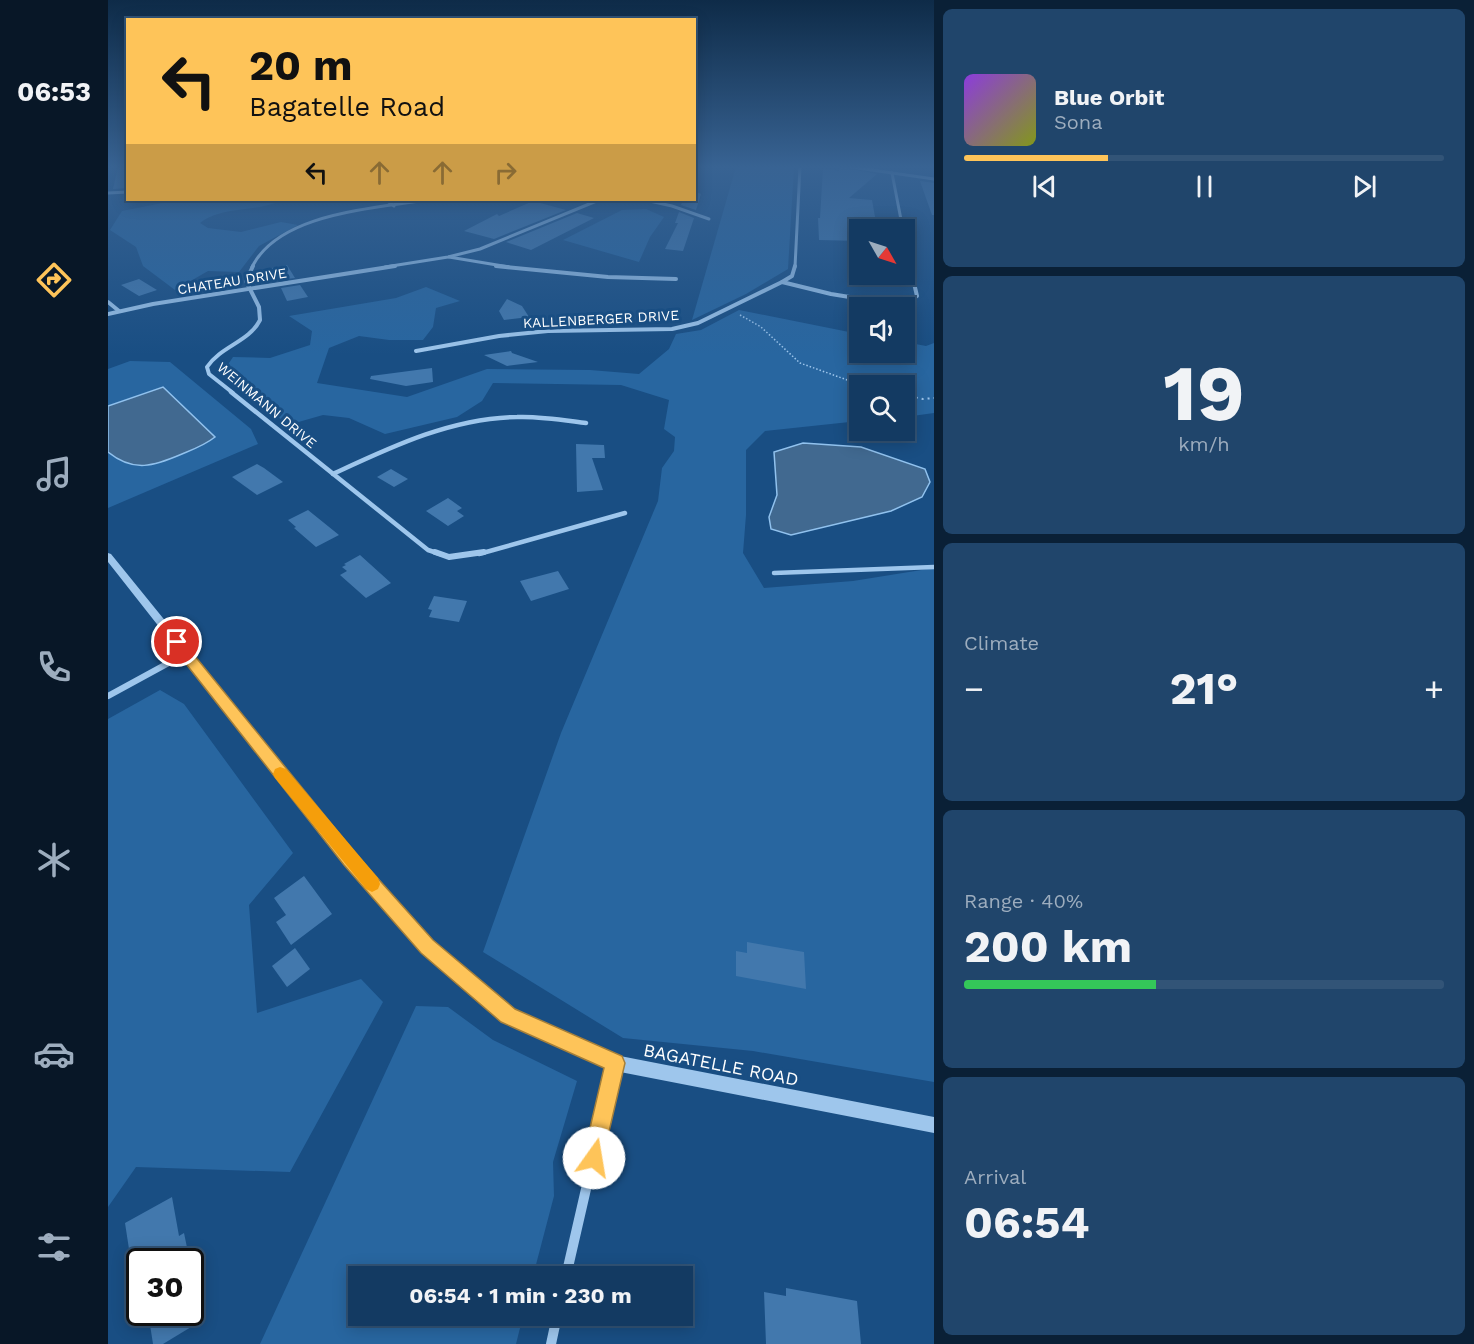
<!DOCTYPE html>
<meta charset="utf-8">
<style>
body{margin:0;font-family:"Work Sans",sans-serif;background:#20456b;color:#f1f3f6;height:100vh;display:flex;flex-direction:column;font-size:22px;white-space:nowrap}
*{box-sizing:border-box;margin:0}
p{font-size:20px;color:#9dadbe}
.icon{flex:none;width:33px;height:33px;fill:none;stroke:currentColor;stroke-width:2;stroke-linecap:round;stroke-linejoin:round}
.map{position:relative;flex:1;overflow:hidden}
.sheet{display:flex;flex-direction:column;gap:9px;padding:9px;background:#0a2036;width:540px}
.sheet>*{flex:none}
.guide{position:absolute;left:18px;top:18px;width:570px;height:183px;border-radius:0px;box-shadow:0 3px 15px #0003,0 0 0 2px #325477;background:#fec459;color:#111;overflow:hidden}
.needle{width:39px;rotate:129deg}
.buttons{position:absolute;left:741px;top:219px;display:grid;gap:12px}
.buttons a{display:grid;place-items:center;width:66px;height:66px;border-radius:0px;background:#133a62;box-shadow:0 3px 15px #0003,0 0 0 2px #325477;font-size:30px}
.speed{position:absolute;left:18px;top:1248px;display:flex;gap:12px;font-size:30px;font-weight:700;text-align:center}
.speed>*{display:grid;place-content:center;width:78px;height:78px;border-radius:50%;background:#133a62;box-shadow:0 3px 15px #0003,0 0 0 2px #325477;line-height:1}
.speed .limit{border:3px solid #111;border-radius:9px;background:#fff;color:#111}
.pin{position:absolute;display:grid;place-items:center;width:51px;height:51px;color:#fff;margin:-26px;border:3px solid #fff;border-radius:50%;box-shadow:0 2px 6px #0007}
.me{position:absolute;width:66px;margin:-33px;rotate:13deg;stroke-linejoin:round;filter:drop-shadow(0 0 4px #0008)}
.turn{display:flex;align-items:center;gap:21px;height:126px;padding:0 24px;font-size:27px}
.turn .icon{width:78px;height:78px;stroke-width:2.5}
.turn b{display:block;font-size:42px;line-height:51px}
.lanes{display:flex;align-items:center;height:57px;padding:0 24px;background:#0003;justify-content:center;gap:30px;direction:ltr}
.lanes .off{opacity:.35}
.big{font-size:45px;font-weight:700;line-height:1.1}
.sheet .card{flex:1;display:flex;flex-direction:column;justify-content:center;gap:9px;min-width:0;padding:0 21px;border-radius:9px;background:#20456b}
.sheet .dial{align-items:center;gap:0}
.dial b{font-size:78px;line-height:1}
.song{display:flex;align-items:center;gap:18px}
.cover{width:72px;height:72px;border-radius:9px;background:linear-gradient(135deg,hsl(270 70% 55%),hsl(70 70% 35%))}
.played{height:6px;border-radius:3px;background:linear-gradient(90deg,#fec459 30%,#325477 30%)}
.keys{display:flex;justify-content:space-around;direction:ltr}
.heat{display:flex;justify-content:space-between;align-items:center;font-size:33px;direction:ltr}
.charge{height:9px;border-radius:4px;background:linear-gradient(90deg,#34c759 40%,#325477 0)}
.trip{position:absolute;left:240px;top:1266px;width:345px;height:60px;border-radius:0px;background:#133a62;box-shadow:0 3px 15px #0003,0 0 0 2px #325477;font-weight:700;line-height:60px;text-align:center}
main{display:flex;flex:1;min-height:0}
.tabs{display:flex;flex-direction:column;width:108px;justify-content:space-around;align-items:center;background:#081727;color:#9dadbe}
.tabs .icon{width:42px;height:42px}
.tabs .active{color:#fec459}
.tabs b{font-size:27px;color:#f1f3f6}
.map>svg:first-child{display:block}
.green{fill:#2866a0}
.water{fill:#416990;stroke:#91c2ee;stroke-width:1.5}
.building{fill:#4278ad}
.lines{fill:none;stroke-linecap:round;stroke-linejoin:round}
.path-far1{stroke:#9ec6ec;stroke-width:1.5;stroke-dasharray:1.5 2;stroke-linecap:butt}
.path{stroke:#9ec6ec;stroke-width:2;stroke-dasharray:2 4;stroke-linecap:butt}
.service{stroke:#9ec6ec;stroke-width:4.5}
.minor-far4{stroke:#9ec6ec;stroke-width:3}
.minor-far3{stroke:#9ec6ec;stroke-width:4}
.minor-far2{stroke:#9ec6ec;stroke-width:4.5}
.minor-far1{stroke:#9ec6ec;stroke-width:6}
.minor{stroke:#9ec6ec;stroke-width:10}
.tertiary{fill:#9ec6ec;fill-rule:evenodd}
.route{fill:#fec459;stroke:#a57f3a;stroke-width:1.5}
.slow{fill:#f59e0b}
.labels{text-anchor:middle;stroke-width:6;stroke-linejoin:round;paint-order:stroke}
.far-street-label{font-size:14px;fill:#fff;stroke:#194e83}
.near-street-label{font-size:18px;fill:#fff;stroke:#194e83}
</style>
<main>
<nav class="tabs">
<b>06:53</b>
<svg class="icon active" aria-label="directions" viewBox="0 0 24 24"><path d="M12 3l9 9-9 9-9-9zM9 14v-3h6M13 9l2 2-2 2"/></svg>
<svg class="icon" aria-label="music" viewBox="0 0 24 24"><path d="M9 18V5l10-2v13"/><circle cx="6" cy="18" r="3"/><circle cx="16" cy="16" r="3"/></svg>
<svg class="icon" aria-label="phone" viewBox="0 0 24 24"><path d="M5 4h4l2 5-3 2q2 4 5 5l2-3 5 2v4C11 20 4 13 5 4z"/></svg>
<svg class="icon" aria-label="climate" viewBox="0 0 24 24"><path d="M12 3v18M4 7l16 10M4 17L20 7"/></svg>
<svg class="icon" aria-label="car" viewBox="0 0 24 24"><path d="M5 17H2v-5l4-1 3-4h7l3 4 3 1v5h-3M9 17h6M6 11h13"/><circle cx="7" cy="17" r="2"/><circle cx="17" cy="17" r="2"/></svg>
<svg class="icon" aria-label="filters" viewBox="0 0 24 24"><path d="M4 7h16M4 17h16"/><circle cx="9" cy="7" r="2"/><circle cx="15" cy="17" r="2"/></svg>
</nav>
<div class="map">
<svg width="826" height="1344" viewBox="0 0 826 1344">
<rect width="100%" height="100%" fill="#194e83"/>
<g class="green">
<polygon points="628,167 686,167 680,269 638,294 584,320"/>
<path d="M 70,200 L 174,200 C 149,213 116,205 92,223 L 100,228 L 133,232 L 173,222 L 190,225 L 151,246 L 131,272 L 100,271 L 67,290 L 35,266 L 28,247 L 2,230 L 14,211 Z"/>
<polygon points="538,209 556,217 542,237 531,262 455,240 514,210"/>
<polygon points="318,287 352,301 328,308 325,327 315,340 281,340 251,336 221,348 209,383 299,397 379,369 482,370 531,374 561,349 568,334 593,330 631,310 751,334 752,352 796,352 797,342 818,346 826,343 826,413 797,417 796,386 752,386 751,421 657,431 638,450 638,515 635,553 656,588 745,581 826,568 826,1082 645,1051 515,1038 375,952 453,733 550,501 554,468 566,451 567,437 556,429 561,400 513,385 385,383 374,401 349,417 277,434 241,418 215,415 180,425 115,372 125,357 162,358 202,345 204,331 181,316 288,298"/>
<path d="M 22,361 L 62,362 L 143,429 L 150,444 L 0,508 L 0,452 C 26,473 46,466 74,454 C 86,449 97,445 107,437 L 55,387 L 0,406 L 0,369 Z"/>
<polygon points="52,690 76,704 185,853 141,905 149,1013 253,979 275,1002 182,1172 28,1167 0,1207 0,719"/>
<polygon points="308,1006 340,1007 385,1040 469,1081 445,1162 446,1196 425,1276 250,1276 250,1316 415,1316 408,1344 152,1344"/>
</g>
<g class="water">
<path d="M 55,387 L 107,437 C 97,445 86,449 74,454 C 46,466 26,473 0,452 L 0,406 Z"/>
<polygon points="695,443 753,447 817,469 822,482 814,497 783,511 683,535 663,529 661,517 669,495 666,452"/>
</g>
<g class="building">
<polygon points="10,167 20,167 20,188 5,189"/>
<polygon points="732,167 769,174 741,198 764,200 769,228 752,226 752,241 711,240 710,218 712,218 715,168 731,171"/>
<polygon points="812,181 826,183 826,215 824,215"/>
<polygon points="586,191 593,194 588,210 573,205 575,200 586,200"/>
<polygon points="425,201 458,210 386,239 356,231 389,214 391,216"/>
<polygon points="571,212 586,218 575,251 557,249 570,223 567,223"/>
<polygon points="469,213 486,218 423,250 398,242"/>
<polygon points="179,265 187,278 170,280 164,268"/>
<polygon points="31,279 49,290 31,296 13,285"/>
<polygon points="192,285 200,297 179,301 173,288"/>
<polygon points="399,299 414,306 421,317 396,320 391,311"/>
<polygon points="403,351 404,353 430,362 399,366 376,355"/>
<polygon points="324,368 325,382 298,386 262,379 263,376"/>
<polygon points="468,444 496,445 497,458 484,458 495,490 469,492"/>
<polygon points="149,464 156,468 175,482 149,495 124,477"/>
<polygon points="283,469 300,479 286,487 269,477"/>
<polygon points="340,498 354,508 349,511 356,516 340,526 318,511"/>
<polygon points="200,510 231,535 208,547 186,528 188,527 180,520"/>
<polygon points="252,555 283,583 258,598 232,575 239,571 234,567 238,565 236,564"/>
<polygon points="450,571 461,589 423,601 412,581"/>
<polygon points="326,596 359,601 351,622 321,617 324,610 320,609"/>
<polygon points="196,876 224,914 183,945 168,922 178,915 166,898"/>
<polygon points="639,942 696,952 698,989 628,976 628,951 639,953"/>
<polygon points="187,948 202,969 179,987 164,966"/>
<polygon points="64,1197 71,1236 76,1233 82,1262 23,1262 17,1223"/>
<polygon points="678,1288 749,1301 753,1344 658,1344 656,1292 678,1296"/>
<polygon points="40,1312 86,1312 88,1324 55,1344 45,1344"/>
</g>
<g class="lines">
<polyline class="path-far1" points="632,315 653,327 692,363 756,386"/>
<polyline class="path" points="796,395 815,399 826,398"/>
<polyline class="service" points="666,573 826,567"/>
<g class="minor-far4">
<polyline points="743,167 826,179"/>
<polyline points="784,173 795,230"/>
<polyline points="0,193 20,192"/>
<polyline points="278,200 286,206"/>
<polyline points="537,200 564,206 601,219"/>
<polyline points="796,239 802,267"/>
<polyline points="341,257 401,267"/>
<path d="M 144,267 C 171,213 264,209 317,200"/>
<polyline points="277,267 340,257 372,249 491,200"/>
<polyline points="687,267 692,167"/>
</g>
<g class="minor-far3">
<polyline points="388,266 500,277 568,279"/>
<polyline points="674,282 684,276 687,266"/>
<polyline points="0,302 11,311"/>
<polyline points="0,314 45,304 287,266"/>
<polyline points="308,351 391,336 440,331 564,329 590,323 674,282 723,294 766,301 800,301 809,296 802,266"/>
<path d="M 125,393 L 101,374 L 99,367 C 113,346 141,342 152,320 L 151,307 L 138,281 L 145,266"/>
</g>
<g class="minor-far2">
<polyline points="123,392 320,550 332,554"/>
<path d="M 225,474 C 283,447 343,418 409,417 C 432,416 455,420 478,423"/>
<polyline points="371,554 517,513"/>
</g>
<g class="minor-far1">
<polyline points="327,552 341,557 376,552"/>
<polyline points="0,696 77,654"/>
</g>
<g class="minor">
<polyline points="458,1276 507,1063"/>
<polyline points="443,1344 449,1316"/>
</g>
<polygon class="tertiary" points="0,553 3,554 247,855 324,942 405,1011 507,1055 826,1117 826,1133 507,1071 395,1021 314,952 237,863 0,562"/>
</g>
<linearGradient id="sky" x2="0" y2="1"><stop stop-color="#0e2b48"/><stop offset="0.47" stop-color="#386393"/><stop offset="1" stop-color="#386393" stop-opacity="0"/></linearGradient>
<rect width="826" height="355" fill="url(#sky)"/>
<polygon class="route" points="69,638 73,639 248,854 325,940 407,1009 514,1056 517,1063 493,1166 486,1169 478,1166 475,1158 496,1068 393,1022 313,953 236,865 64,646 62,642 64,639"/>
<polygon class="slow" points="172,767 178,769 270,878 272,884 270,889 264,892 258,889 167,778 165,774 167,769"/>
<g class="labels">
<g class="far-street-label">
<text transform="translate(124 281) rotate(-9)" y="5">CHATEAU DRIVE</text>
<text transform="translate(493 319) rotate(-3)" y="5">KALLENBERGER DRIVE</text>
<text transform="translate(159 405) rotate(40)" y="5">WEINMANN DRIVE</text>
</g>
<g class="near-street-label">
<text transform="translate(613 1065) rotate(11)" y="6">BAGATELLE ROAD</text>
</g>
</g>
</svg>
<div class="buttons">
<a><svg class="needle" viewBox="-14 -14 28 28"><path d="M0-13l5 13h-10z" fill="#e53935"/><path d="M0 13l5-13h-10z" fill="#9dadbe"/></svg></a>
<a><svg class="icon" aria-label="sound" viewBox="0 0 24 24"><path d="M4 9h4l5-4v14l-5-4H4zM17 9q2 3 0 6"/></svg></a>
<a><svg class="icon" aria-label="search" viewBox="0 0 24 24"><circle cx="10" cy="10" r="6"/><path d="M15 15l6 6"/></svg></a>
</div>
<div class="speed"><div class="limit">30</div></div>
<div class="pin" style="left:69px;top:642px;background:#d93025"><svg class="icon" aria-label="arrive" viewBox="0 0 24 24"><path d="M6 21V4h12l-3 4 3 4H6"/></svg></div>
<svg class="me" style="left:486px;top:1158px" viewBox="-20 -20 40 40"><circle r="19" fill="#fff"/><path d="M0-13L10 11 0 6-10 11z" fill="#fec459"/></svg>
<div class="trip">06:54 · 1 min · 230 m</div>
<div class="guide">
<div class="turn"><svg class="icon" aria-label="left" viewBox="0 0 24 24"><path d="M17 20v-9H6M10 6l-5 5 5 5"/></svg><div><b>20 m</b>Bagatelle Road</div></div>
<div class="lanes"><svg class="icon" aria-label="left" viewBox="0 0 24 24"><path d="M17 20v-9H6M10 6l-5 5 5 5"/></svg><svg class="icon off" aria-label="ahead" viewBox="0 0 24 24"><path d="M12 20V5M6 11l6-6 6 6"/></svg><svg class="icon off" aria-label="ahead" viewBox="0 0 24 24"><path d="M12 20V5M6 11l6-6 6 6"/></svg><svg class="icon off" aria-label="right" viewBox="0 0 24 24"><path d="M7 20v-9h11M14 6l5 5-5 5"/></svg></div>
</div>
</div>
<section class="sheet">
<div class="card">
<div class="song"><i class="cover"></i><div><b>Blue Orbit</b><p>Sona</p></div></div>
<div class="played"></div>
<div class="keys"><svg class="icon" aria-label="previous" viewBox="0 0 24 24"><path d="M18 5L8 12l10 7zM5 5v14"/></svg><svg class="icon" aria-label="pause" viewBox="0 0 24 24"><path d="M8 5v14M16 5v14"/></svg><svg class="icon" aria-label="next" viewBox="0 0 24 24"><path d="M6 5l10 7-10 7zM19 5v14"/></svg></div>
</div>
<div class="card dial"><b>19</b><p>km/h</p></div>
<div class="card"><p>Climate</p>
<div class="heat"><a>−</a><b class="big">21°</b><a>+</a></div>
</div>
<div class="card"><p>Range · 40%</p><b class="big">200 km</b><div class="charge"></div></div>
<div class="card"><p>Arrival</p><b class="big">06:54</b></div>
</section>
</main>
